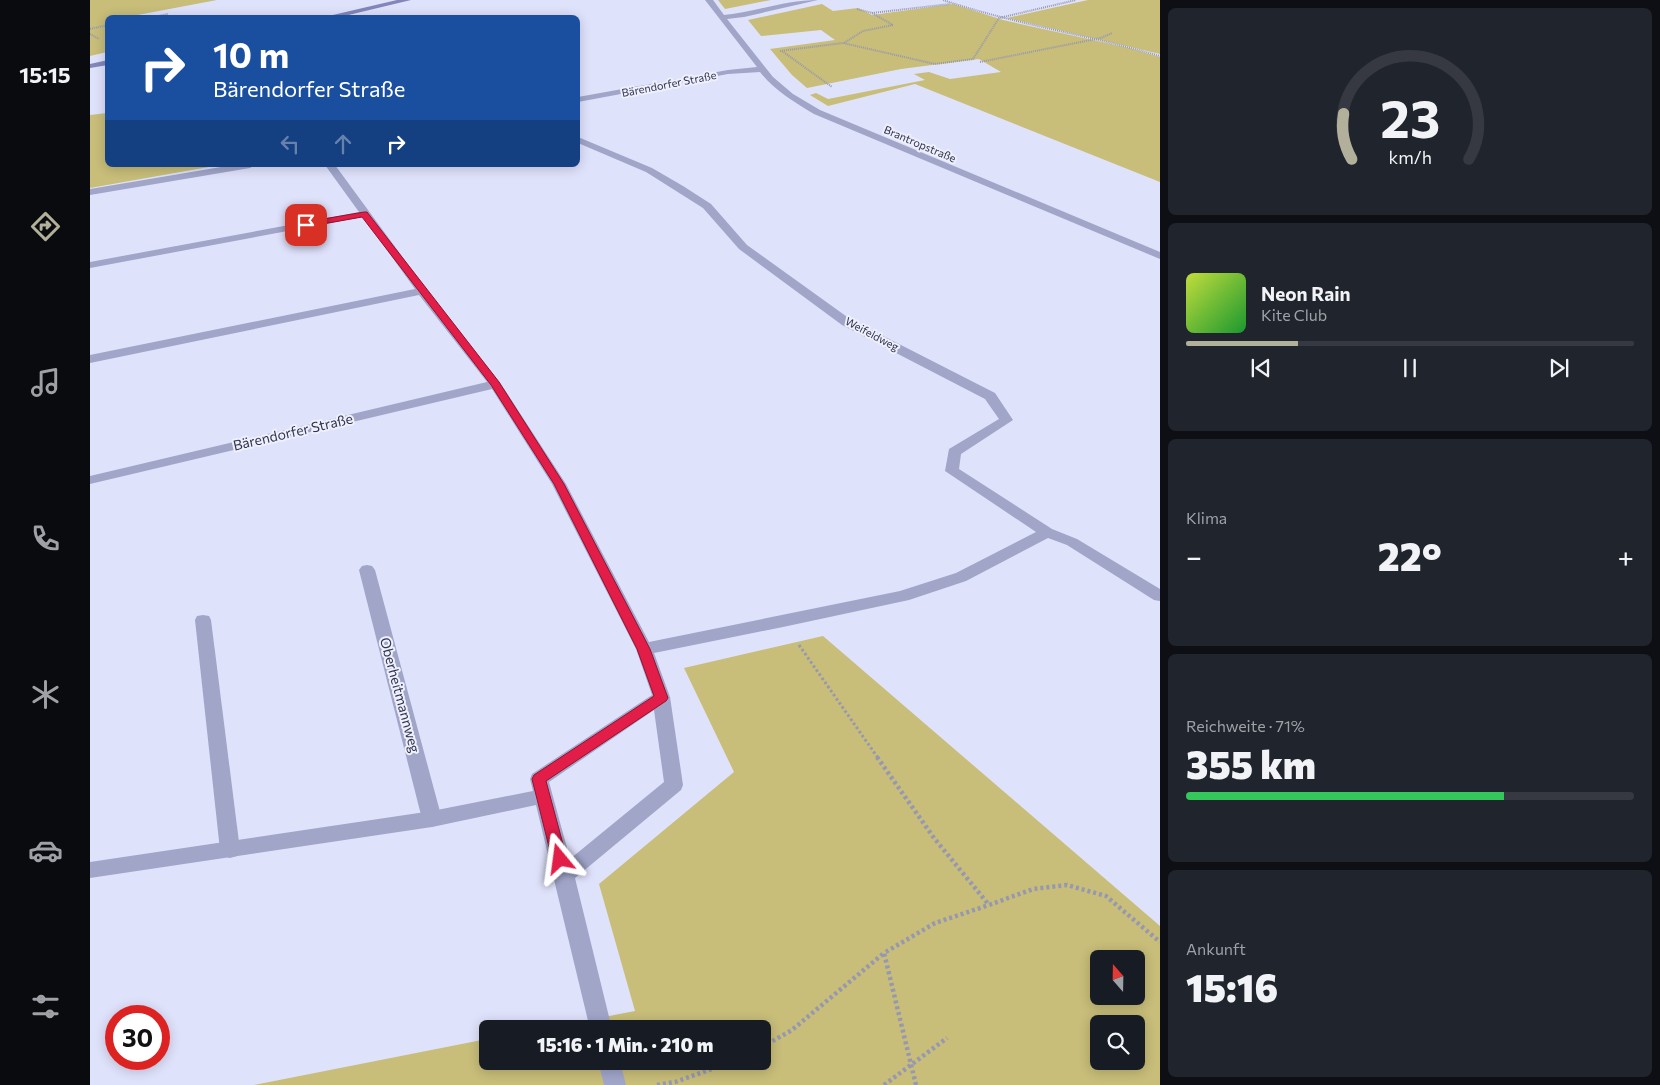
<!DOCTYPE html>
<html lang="de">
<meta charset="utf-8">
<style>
body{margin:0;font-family:Commissioner,sans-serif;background:#20242c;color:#f1f3f6;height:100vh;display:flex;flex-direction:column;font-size:19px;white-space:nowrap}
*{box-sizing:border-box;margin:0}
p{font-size:16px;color:#9ea1a6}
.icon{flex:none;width:28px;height:28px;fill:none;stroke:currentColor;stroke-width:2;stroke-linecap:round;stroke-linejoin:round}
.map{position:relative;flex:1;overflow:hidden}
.panel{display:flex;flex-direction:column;gap:8px;padding:8px;background:#0d0f14;width:500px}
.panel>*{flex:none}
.hud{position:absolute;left:15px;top:15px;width:475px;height:152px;border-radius:8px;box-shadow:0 2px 12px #0003;background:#1a4fa0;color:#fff;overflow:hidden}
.needle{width:32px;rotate:340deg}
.buttons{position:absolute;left:1000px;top:950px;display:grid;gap:10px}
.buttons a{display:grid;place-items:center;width:55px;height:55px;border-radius:8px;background:#171b24;box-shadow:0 2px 12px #0003;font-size:25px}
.speed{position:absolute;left:15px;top:1005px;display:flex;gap:10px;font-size:25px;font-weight:700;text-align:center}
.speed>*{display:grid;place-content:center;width:65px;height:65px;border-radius:50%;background:#171b24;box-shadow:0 2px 12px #0003;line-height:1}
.speed .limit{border:8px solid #d22;background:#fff;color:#111}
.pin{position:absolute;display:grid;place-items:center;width:42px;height:42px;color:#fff;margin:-21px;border-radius:10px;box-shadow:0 2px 8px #0006}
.me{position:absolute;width:55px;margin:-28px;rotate:344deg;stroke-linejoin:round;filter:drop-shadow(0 0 4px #0008)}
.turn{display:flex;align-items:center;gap:18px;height:105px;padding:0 25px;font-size:22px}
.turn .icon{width:65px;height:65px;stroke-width:2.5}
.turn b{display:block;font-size:35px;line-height:42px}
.lanes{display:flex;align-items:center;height:48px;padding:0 25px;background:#0003;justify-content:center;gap:25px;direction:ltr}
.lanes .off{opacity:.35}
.big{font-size:38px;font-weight:800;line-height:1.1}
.panel .tile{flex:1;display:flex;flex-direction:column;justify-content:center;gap:8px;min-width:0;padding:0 18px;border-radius:8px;background:#20242c}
.panel .dial{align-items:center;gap:0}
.dial svg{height:130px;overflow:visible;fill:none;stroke:#363941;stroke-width:7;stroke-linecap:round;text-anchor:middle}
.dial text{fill:#f1f3f6;stroke:none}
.song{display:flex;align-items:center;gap:15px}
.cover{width:60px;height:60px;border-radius:8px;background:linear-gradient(135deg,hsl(70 70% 55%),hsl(130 70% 35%))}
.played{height:5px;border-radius:2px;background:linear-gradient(90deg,#b2af9a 25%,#363941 25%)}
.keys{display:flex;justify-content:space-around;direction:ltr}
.heat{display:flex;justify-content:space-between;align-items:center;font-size:28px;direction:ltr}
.charge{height:8px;border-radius:4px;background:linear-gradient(90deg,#34c759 71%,#363941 0)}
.trip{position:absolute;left:389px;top:1020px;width:292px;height:50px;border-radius:8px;background:#171b24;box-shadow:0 2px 12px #0003;font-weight:800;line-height:50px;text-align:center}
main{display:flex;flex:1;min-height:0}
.tabs{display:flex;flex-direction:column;width:90px;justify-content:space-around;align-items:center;background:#090b0e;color:#9ea1a6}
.tabs .icon{width:35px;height:35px}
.tabs .current{color:#b2af9a}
.tabs b{font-size:22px;color:#f1f3f6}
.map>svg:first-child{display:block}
.green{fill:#c8bd79;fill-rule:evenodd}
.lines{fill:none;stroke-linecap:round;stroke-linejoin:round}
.path-far2{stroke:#9698b1;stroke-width:2;stroke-dasharray:1 1;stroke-linecap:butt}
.path-far1{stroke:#9698b1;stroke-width:3;stroke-dasharray:2.5 2.5;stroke-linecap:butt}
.path{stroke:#9698b1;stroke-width:4.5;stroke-dasharray:3 3;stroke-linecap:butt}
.lane{fill:#a1a5c8;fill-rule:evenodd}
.street{fill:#a1a5c8;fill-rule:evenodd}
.secondary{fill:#8286b9;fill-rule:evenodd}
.route{fill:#e11d48;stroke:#92132f}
.labels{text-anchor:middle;stroke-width:4;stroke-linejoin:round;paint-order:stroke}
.far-street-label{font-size:11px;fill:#32344d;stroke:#eef0fd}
.street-label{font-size:14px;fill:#32344d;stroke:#eef0fd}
</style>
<main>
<nav class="tabs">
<b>15:15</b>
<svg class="icon current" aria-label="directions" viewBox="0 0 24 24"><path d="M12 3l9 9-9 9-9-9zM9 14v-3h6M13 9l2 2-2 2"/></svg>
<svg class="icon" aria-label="music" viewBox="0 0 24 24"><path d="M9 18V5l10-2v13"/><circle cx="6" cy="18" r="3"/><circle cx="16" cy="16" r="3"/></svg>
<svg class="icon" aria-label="phone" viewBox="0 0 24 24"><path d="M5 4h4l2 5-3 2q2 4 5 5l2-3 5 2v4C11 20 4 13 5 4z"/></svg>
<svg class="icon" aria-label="climate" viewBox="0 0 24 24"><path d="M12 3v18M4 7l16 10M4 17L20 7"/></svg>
<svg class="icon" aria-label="car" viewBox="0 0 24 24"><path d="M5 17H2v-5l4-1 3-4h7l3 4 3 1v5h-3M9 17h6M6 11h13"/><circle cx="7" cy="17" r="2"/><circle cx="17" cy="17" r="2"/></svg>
<svg class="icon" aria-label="filters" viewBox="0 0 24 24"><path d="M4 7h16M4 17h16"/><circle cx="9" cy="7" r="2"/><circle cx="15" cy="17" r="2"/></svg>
</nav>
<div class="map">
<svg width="1070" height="1085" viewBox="0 0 1070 1085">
<rect width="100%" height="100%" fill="#dfe2fb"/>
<g class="green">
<polygon points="0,0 127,0 37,17 18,18 17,52 0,56"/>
<polygon points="628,0 681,0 635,9"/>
<polygon points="998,0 1070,0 1070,54 917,18"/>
<polygon points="732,4 743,11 768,8 782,15 863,4 913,20 1039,48 1070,57 1070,182 825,84 738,106 720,95 726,93 738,99 835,80 824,74 839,72 860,79 911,72 889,59 811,69 717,88 702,75 680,49 745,40 731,30 671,36 658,20"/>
<polygon points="17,113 18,165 130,165 0,188 0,115"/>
<path d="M 733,636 L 1070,926 L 1070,1085 L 164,1085 L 397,1039 L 398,1061 L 672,1061 L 672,1029 L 452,1029 L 545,1011 L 509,884 L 644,772 L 594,668 ZM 1009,959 L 1046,959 L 1046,996 L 1009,996 ZM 1009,1024 L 1046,1024 L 1046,1061 L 1009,1061 Z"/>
</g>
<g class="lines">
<g class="path-far2">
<path d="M 853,0 C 924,24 998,35 1070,56"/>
<polyline points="782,13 860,4"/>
<polyline points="59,18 78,14"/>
<polyline points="0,29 18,25"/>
<polyline points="0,34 9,39"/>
<polyline points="754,43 773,31 803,25 782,13 767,9"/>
<polyline points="690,51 753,43 845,64 883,59 909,18 986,0"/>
<polyline points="692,51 742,87"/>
<polyline points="890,62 1011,38 1022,33"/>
</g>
<polyline class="path-far1" points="709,645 788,758"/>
<g class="path">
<polyline points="787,757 844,838 899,905 943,889 977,885 1016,896 1070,942"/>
<polyline points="672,1047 702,1030 794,953"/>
<polyline points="567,1085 585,1082 644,1061"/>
<polyline points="794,1085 857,1038"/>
<polyline points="826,1085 794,953 845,923 899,905"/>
</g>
<g class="lane">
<polygon points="277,565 282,566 285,570 352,819 349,824 342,827 335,824 332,819 269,570 272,566"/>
<polygon points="113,615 119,616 121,620 150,850 147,856 140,858 133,856 130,850 105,620 107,616"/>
</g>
<g class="street">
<path d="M 615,0 L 623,0 L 634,15 C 665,12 696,0 728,0 L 654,17 L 637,19 L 683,77 L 703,94 L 730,110 L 1070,252 L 1070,259 L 724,114 C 704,102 684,90 670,72 L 638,74 L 488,102 L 488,97 L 638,70 L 667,67 Z"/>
<path d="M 488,137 L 562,168 L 593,186 L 621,204 L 657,245 L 760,319 L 905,393 L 923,420 L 871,454 L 869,469 L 962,529 L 987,539 L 1070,589 L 1070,601 L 1064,600 L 977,545 L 958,538 L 876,581 L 819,600 L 693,627 L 564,653 L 580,697 L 593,785 L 591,790 L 485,878 L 522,1029 L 500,1029 L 446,805 L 342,827 L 0,878 L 0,862 L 342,811 L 443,791 L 440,779 L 442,774 L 562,695 L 546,649 L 462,484 L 402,389 L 0,484 L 0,476 L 397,382 L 329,295 L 0,363 L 0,355 L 325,289 L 273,217 L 0,268 L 0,262 L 269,212 L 235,165 L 245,165 L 336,289 L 411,384 L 476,484 L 559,642 L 810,591 L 866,573 L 946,532 L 855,471 L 859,449 L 909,419 L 895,399 L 752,325 L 649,249 L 613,208 L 556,172 L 488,143 ZM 564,710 L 574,782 L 480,859 L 459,782 Z"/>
<polygon points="143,165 165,165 160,168 0,195 0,189"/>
<polygon points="508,1061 530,1061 536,1085 514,1085"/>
</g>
<g class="secondary">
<polygon points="307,0 321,0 246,18 230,18"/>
<polygon points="18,60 18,65 0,68 0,64"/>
</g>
</g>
<polygon class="route" points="274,212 277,212 409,382 474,484 560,649 578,698 576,701 456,781 477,859 475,863 470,865 464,863 462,859 442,779 444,775 564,696 547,649 464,484 401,385 272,217 216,227 212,225 216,222"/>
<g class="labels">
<g class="far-street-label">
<text transform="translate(579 84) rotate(-11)" y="4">Bärendorfer Straße</text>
<text transform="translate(830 144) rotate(23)" y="4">Brantropstraße</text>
<text transform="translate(782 334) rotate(28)" y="4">Weifeldweg</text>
</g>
<g class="street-label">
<text transform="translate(203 432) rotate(-13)" y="5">Bärendorfer Straße</text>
<text transform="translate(310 695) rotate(75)" y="5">Oberheitmannweg</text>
</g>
</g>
</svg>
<div class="buttons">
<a><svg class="needle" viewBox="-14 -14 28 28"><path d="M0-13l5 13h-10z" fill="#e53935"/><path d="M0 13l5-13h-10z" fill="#9ea1a6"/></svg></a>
<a><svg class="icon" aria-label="search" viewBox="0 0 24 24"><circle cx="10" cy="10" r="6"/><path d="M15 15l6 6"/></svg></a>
</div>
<div class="speed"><div class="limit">30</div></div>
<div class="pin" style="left:216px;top:225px;background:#d93025"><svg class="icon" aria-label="arrive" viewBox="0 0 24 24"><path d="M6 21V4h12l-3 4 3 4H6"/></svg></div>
<svg class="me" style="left:470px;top:859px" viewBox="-20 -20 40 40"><path d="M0-17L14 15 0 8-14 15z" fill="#e11d48" stroke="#fff" stroke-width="4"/></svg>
<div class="trip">15:16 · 1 Min. · 210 m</div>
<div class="hud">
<div class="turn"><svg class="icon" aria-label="right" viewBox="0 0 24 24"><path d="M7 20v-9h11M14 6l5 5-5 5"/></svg><div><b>10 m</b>Bärendorfer Straße</div></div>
<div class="lanes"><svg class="icon off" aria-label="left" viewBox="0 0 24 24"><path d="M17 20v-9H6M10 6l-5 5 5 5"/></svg><svg class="icon off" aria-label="ahead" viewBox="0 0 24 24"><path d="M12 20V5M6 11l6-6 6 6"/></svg><svg class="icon" aria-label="right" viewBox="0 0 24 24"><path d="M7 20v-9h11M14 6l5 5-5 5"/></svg></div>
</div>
</div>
<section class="panel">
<div class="tile dial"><svg viewBox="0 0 100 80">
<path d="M14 69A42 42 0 1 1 86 69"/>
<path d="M14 69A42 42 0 0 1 9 41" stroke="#b2af9a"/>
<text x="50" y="56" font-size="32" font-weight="700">23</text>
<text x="50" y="72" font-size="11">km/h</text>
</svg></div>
<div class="tile">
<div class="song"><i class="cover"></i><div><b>Neon Rain</b><p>Kite Club</p></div></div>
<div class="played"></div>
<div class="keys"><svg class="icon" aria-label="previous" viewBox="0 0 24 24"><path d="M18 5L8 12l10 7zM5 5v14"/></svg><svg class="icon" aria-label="pause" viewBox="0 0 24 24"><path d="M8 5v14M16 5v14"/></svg><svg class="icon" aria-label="next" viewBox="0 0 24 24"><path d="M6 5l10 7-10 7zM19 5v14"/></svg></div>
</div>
<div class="tile"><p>Klima</p>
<div class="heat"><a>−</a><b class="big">22°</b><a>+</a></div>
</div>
<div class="tile"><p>Reichweite · 71%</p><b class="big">355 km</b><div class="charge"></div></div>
<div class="tile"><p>Ankunft</p><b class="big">15:16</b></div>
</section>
</main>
